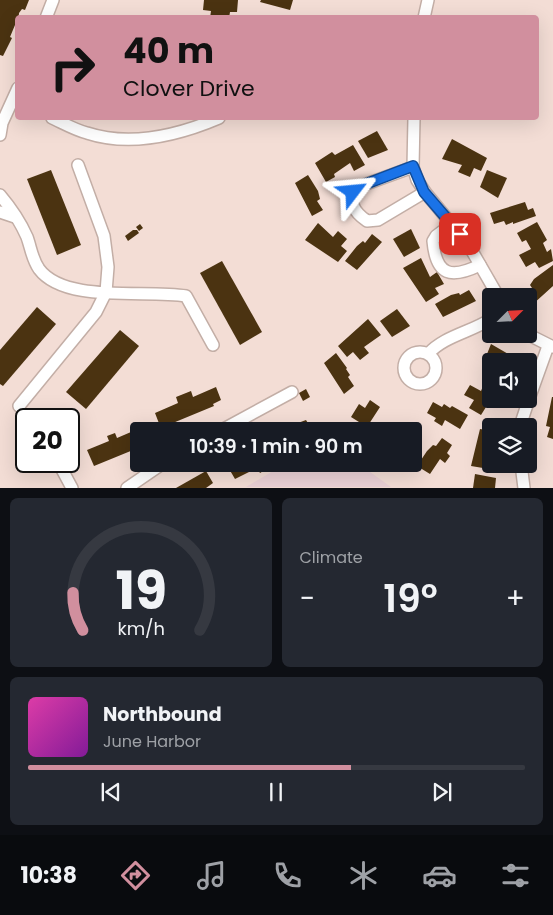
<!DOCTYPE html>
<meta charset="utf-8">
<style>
body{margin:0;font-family:Poppins,sans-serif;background:#242831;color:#f1f3f6;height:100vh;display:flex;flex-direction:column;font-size:19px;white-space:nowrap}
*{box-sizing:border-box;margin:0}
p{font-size:16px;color:#9ea1a6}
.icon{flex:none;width:28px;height:28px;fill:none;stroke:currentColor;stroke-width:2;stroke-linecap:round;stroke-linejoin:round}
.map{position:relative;height:488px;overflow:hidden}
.drawer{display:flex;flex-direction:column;gap:10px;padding:10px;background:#0d0f14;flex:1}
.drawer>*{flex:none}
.banner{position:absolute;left:15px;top:15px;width:524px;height:105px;border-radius:5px;box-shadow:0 5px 20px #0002;background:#d18f9e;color:#111;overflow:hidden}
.needle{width:32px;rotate:66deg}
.controls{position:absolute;left:482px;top:288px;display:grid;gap:10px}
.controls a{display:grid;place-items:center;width:55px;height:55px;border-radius:5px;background:#171b24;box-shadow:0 5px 20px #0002;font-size:25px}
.speed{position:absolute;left:15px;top:408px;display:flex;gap:10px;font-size:25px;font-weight:700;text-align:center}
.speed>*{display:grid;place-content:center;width:65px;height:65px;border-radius:50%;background:#171b24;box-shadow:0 5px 20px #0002;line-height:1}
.speed .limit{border:2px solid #111;border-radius:8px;background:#fff;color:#111}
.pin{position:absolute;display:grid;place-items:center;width:42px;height:42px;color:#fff;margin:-21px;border-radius:10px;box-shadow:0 2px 8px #0006}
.me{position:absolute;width:55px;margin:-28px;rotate:61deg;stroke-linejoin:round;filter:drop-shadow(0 0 4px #0008)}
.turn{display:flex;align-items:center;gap:18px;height:105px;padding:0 25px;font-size:22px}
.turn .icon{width:65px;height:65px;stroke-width:2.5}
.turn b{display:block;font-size:35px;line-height:42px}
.big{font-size:38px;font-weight:600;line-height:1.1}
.drawer .widget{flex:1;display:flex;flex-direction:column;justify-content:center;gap:8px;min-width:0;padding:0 18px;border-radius:8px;background:#242831}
.drawer .dial{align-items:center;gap:0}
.dial svg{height:130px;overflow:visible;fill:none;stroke:#363941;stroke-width:7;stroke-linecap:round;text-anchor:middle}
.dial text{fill:#f1f3f6;stroke:none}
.song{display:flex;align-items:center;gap:15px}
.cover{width:60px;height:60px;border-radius:8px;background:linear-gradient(135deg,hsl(320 70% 55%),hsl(290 70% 35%))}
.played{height:5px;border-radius:2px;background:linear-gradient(90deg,#d18f9e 65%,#363941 65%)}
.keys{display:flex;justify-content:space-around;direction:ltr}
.heat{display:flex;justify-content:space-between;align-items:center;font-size:28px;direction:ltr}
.drawer .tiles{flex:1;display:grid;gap:10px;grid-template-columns:1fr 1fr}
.widget:last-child{grid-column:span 2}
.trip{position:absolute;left:130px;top:422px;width:292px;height:50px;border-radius:5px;background:#171b24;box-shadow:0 5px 20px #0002;font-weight:600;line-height:50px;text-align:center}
.tab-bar{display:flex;height:80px;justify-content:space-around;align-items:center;background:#090b0e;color:#9ea1a6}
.tab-bar .icon{width:35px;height:35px}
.tab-bar .current{color:#d18f9e}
.tab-bar b{font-size:22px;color:#f1f3f6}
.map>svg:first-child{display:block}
.education{fill:#ebd1d6}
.building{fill:#4b3311}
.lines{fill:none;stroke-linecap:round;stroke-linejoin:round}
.minor-casing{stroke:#c3aea6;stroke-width:14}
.minor{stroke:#fff;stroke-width:11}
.route-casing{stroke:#114b97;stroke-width:12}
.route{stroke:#1a73e8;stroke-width:9}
</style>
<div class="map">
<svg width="553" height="488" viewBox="0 0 553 488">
<rect width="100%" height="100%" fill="#f3ddd5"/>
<polygon class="education" points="285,464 359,464 391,487 246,487"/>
<g class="building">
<polygon points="0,0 29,0 25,10 22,9 19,13 18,24 15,25 10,37 12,38 3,56 0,55"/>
<polygon points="204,0 238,0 237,12 230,12 229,18 210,18 211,11 203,10"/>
<polygon points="261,0 293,0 290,10 260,2"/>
<polygon points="377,131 388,150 368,158 358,141"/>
<polygon points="452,139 487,158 481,171 474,168 470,177 458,172 462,165 442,159"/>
<polygon points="353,145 365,165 354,171 350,163 334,174 335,177 326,182 315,163 332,152 335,155"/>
<polygon points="51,170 81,245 57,255 27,179"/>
<polygon points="487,170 507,178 498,198 480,187"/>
<polygon points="308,175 318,191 320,199 317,201 323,210 312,216 295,183"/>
<polygon points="525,202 528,210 533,208 536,216 513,224 513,222 506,225 504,221 494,224 490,213"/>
<polygon points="537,222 547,240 543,243 547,252 551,249 553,261 539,268 535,262 526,267 519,255 531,249 526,240 522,242 517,233"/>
<polygon points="318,223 333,237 338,231 347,239 341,246 347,251 338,262 305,240"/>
<polygon points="140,224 143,228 139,231 136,227"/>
<polygon points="411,229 420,248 404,257 393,239"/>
<polygon points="133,230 137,230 139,233 128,241 125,236"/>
<polygon points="372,234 382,242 357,270 345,261 357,246 363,241 365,243"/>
<polygon points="421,258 430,277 437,272 444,284 435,288 439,294 426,302 403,268"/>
<polygon points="222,261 262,332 240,345 200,273"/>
<polygon points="553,265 553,286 532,305 529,296 523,294 532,288 530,285 534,279"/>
<polygon points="469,290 476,301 443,317 435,304 451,295 459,293 460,295"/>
<polygon points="37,307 56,324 3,386 0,384 0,350"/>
<polygon points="397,309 410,326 392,337 380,321"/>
<polygon points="368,319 381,335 364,347 369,353 360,360 353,352 347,357 338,346"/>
<polygon points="120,330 139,346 86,409 66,392"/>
<polygon points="491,344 510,355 506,361 491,361 491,369 483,364"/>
<polygon points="336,353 347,368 346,369 350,375 348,377 354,386 344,394 324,363"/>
<polygon points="489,372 491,399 481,415 469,408 474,400 464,395 470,385 481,391"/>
<polygon points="216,387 221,400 213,404 214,406 168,425 167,423 160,426 155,413 178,403 176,397 191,391 193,397"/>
<polygon points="306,389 310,397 303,401 299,393"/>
<polygon points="552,397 553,397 553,439 547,437 550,427 546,426"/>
<polygon points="370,400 380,407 367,427 351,417 359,404 365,408"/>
<polygon points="433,402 442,407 444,404 450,408 452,406 468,415 460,429 445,420 442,426 434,421 436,418 427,413"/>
<polygon points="306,420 313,431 284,431 298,423"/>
<polygon points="480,429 491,431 491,451 489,459 485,458 483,468 471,466"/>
<polygon points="131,432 138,448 94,466 87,450 109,441 107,436 115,433 117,438"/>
<polygon points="442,438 452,445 447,453 450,456 445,463 440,459 430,474 417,466 427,451 433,445 436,446"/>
<polygon points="233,464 265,464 268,468 260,473 257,468 235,479 228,467"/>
<polygon points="206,471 213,483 206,488 176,488"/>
<polygon points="475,474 496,478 495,488 473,488"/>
</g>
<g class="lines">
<g class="minor-casing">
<g id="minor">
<polyline points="46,18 53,0"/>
<polyline points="424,18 428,0"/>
<path d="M 52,118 C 63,123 75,130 87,133 C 130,147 179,135 219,118"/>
<polyline points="414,118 413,167 417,180 425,192 468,244 498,296"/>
<polyline points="0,135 2,123 18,88"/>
<path d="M 413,167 L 358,187 C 346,200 354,212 367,221 L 378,220 L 425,192"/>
<path d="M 0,195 C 11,208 20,221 27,237 C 31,248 32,259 39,269 C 65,304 147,289 186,296 L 213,345"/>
<polyline points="0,212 15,217"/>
<path d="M 452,224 L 436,236 L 433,241 C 436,276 451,279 480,265"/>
<polyline points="527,334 553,347"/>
<circle cx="420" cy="368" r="16"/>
<path d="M 428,354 C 444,336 471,332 491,319"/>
<polyline points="529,399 548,346"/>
<polyline points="19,406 96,312 106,292 108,267 104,236 78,165"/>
<polyline points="520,426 529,399"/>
<polyline points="220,431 292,392"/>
<polyline points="58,462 72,488"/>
<polyline points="521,464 524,488"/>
<polyline points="127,488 162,464"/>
</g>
</g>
<use href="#minor" class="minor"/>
</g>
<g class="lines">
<g class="route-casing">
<polyline id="route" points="353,192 358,187 413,166 424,192 460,234"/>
</g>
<use href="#route" class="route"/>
</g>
</svg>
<div class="controls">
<a><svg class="needle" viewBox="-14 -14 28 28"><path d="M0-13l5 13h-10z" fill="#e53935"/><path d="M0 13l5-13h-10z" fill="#9ea1a6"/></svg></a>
<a><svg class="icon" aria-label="sound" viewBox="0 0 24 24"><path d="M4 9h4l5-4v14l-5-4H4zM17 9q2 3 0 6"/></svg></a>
<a><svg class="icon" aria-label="layers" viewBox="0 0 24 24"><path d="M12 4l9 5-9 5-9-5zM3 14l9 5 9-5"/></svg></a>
</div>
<div class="speed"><div class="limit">20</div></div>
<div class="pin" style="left:460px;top:234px;background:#d93025"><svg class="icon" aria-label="arrive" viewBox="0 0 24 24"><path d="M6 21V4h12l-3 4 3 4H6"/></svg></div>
<svg class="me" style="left:353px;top:192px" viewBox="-20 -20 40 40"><path d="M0-17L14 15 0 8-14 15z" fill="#1a73e8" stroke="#fff" stroke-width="4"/></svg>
<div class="trip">10:39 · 1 min · 90 m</div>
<div class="banner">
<div class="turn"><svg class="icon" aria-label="right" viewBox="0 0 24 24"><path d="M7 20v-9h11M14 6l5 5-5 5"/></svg><div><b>40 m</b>Clover Drive</div></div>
</div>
</div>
<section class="drawer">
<div class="tiles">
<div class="widget dial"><svg viewBox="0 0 100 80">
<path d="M14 69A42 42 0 1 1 86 69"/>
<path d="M14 69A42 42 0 0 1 8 46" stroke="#d18f9e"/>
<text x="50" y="56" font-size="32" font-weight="700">19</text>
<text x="50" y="72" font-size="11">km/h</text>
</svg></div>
<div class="widget"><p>Climate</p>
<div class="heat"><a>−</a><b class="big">19°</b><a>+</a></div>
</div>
<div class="widget">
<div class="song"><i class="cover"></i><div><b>Northbound</b><p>June Harbor</p></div></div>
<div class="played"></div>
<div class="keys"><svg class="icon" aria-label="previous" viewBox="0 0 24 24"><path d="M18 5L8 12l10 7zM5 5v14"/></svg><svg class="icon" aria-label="pause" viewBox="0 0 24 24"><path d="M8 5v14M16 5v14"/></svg><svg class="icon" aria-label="next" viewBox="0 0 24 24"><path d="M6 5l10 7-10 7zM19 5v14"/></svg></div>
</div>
</div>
</section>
<nav class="tab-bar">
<b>10:38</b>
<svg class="icon current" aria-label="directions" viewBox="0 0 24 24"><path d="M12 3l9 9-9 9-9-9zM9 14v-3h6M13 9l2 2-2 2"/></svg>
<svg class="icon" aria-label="music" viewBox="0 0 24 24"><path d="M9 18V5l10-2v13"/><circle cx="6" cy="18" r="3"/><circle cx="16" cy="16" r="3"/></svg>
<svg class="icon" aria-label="phone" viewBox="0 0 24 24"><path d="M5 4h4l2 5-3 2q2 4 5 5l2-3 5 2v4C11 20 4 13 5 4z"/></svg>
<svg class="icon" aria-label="climate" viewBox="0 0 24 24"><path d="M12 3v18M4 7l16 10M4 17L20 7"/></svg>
<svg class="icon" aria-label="car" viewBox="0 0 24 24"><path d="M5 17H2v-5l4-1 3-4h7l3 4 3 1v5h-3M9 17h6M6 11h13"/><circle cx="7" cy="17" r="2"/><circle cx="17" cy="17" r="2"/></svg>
<svg class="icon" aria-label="filters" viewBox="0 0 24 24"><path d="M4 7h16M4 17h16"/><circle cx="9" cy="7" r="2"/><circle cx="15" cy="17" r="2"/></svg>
</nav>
